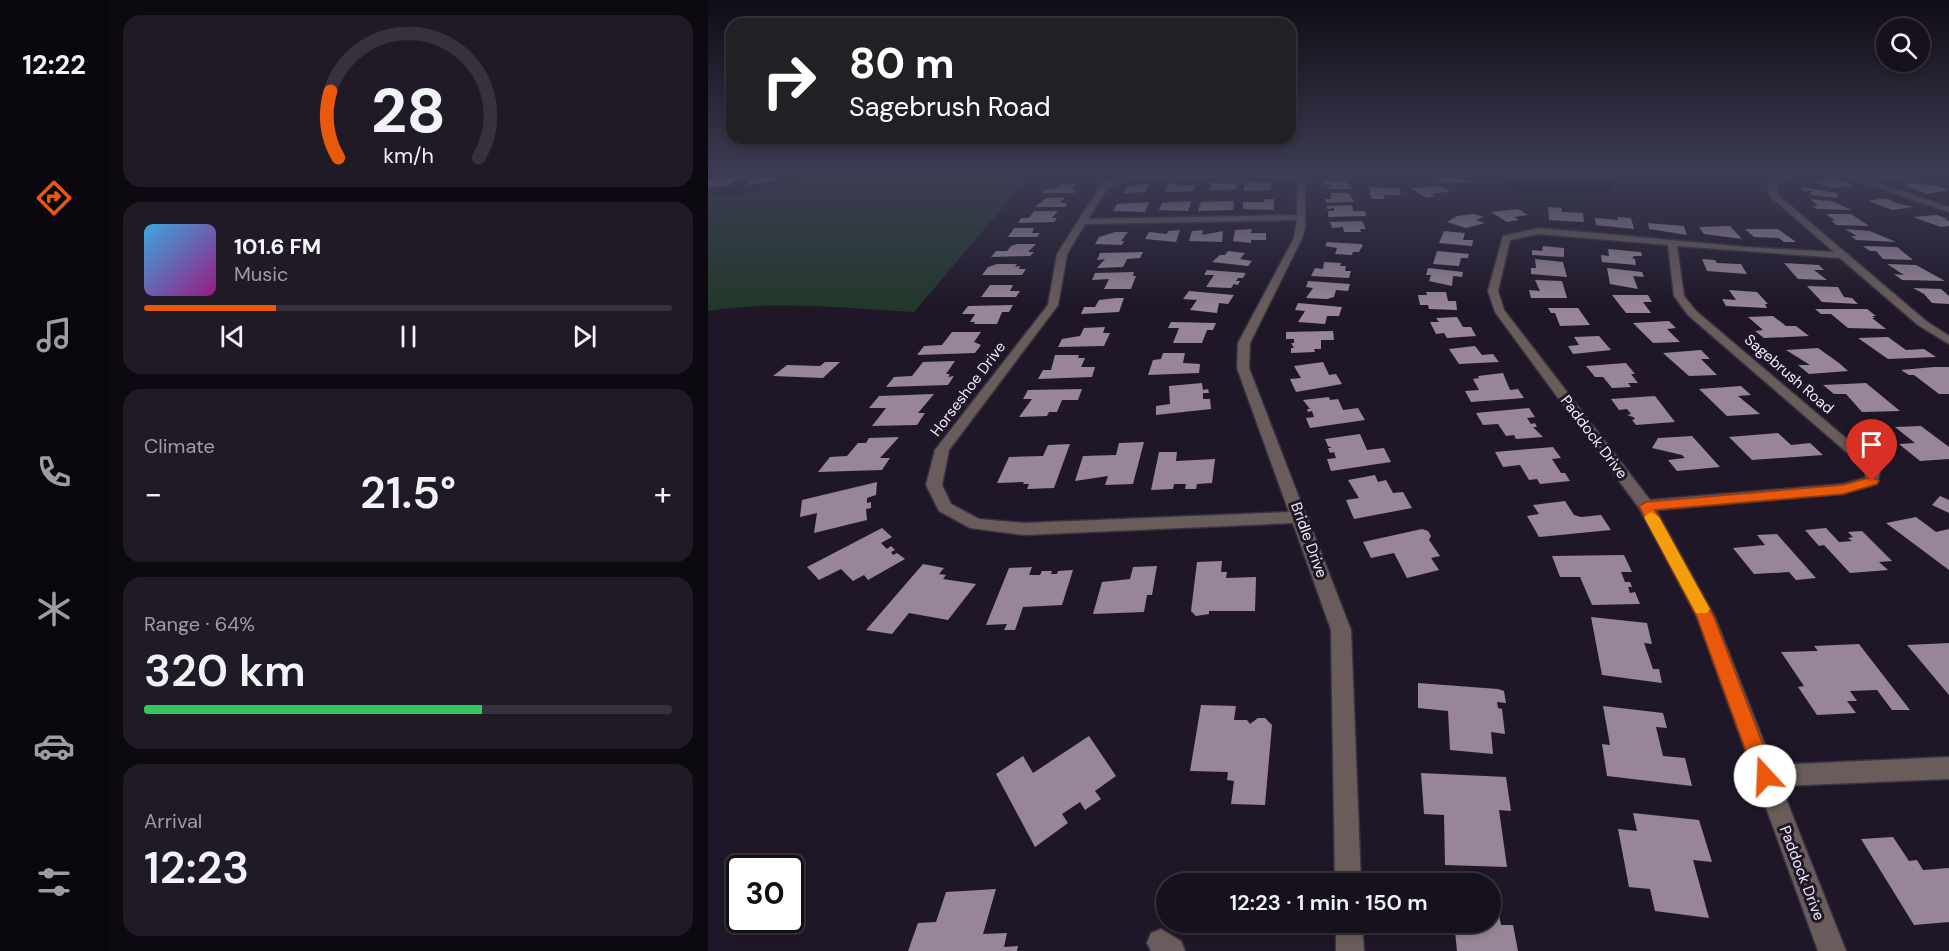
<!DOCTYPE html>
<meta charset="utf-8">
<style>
body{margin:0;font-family:"DM Sans",sans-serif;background:#201a27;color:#f1f3f6;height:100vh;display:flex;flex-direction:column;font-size:22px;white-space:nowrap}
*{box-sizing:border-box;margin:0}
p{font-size:20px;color:#9e9da4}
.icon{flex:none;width:33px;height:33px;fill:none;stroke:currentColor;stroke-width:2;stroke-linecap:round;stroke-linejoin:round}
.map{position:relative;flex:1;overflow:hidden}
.panel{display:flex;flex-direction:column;gap:15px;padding:15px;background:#0d0910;width:600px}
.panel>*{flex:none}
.top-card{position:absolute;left:18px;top:18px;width:570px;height:126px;border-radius:18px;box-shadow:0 3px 9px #0003,0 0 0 2px #36313c;background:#202124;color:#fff;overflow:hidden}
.fabs{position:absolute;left:1168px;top:18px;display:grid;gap:12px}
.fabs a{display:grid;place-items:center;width:54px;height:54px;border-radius:50%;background:#17111e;box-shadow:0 3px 9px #0003,0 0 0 2px #36313c;font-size:30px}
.speed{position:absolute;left:18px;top:855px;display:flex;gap:12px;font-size:30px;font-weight:700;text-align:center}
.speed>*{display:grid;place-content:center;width:78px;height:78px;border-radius:50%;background:#17111e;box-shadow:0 3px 9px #0003,0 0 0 2px #36313c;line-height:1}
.speed .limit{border:3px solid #111;border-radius:9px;background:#fff;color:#111}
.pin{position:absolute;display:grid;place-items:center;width:51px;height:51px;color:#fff;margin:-62px -26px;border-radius:50% 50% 50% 0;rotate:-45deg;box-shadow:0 0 6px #0007}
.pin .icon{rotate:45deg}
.me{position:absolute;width:66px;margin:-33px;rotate:340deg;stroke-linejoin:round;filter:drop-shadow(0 0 4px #0008)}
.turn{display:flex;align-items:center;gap:21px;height:126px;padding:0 24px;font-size:27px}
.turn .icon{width:78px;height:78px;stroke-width:2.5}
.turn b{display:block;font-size:42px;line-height:51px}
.big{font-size:45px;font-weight:600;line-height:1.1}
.panel .card{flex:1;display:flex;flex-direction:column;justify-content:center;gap:9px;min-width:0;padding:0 21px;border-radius:18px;background:#201a27}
.panel .dial{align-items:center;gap:0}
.dial svg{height:156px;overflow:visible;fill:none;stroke:#36313c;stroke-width:7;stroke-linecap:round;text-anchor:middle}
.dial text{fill:#f1f3f6;stroke:none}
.song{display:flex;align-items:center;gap:18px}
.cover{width:72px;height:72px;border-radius:9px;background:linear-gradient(135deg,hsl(200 70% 55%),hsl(310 70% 35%))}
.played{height:6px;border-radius:3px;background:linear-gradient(90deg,#ea580c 25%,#36313c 25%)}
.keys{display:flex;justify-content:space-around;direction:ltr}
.heat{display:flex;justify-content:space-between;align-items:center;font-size:33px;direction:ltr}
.charge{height:9px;border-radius:4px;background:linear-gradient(90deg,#34c759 64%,#36313c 0)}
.trip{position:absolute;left:448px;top:873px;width:345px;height:60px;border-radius:30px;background:#17111e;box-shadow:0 3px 9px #0003,0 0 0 2px #36313c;font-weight:600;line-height:60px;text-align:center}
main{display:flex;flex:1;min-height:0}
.dock{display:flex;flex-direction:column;width:108px;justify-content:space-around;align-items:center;background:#09070c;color:#9e9da4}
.dock .icon{width:42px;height:42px}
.dock .selected{color:#ea580c}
.dock b{font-size:27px;color:#f1f3f6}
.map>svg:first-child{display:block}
.green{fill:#23382c}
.water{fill:#00080c}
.building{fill:#988698}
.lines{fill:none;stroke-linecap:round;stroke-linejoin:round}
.minor-casing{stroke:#383141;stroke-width:3}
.minor{fill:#6a5c5a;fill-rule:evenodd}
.route{fill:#ea580c;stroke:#983908;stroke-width:1.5}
.slow{fill:#f59e0b}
.labels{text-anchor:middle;stroke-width:6;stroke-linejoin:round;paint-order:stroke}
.street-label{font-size:15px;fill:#f2edf9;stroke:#1f1728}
</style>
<main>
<nav class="dock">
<b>12:22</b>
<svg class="icon selected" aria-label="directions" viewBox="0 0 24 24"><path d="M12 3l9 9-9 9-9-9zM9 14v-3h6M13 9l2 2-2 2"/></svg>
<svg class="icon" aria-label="music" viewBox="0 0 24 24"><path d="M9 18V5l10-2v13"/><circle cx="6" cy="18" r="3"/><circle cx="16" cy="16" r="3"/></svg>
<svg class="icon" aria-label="phone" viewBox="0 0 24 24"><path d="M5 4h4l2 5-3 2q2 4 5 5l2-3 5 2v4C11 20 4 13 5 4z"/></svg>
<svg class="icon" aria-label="climate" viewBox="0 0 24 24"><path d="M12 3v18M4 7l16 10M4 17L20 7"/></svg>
<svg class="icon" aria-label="car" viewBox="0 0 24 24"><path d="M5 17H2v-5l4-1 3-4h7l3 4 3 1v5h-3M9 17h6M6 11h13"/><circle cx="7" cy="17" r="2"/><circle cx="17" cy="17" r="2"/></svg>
<svg class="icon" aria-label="filters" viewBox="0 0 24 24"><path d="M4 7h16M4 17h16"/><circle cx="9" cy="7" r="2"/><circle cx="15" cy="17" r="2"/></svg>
</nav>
<section class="panel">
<div class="card dial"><svg viewBox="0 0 100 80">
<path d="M14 69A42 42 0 1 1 86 69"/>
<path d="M14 69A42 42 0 0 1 10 35" stroke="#ea580c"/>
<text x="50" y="56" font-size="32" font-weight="700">28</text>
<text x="50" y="72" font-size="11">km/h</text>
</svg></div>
<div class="card">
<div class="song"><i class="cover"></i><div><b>101.6 FM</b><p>Music</p></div></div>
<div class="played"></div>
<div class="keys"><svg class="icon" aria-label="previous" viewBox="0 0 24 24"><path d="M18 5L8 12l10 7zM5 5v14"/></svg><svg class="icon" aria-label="pause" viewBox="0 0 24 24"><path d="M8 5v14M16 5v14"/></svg><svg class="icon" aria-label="next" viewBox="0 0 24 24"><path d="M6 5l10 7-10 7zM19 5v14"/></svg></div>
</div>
<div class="card"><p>Climate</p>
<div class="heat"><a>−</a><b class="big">21.5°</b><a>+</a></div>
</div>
<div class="card"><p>Range · 64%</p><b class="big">320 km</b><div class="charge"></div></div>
<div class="card"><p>Arrival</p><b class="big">12:23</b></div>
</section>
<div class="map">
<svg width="1241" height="951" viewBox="0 0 1241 951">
<rect width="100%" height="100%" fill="#1f1728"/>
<path class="green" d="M 140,174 L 323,174 L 206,312 C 139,308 67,300 0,311 L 0,196 L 33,195 Z"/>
<path class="water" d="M 784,174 L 892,174 L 908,185 L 901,194 C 866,196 807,207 784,174 Z"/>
<g class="building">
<polygon points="60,174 71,174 67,181 39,185 43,178 59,177"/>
<polygon points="733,174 752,174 753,180 761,180 762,183 731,182 731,179 734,179"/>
<polygon points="1160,174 1186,174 1202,179 1183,181"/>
<polygon points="34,176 19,186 0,187 0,182 4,180"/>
<polygon points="1123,178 1147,186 1125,188 1106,182"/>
<polygon points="614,181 638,181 645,189 619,189 625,185 614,184"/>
<polygon points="503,182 517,184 529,183 528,189 501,191"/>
<polygon points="537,182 563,183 563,190 536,191"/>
<polygon points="470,183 469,186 487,185 485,191 457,192 460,184"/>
<polygon points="1206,183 1230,186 1241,190 1219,194 1195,185"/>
<polygon points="354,184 369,184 363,190 368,190 366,193 334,193 337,189 346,189"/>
<polygon points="432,184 442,184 437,192 416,193 419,187"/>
<polygon points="732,186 743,191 723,194 727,196 718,198 703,188"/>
<polygon points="660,187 691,188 693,195 675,195 677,199 664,199"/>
<polygon points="1094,187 1129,193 1129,198 1104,195 1103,191 1094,190"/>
<polygon points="623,193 641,193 646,202 618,203 617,199 623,199"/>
<polygon points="357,197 352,203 359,203 357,207 327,207 338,198"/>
<polygon points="1177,198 1191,204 1206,207 1185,210 1160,201"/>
<polygon points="557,199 566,199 566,210 535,209 535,202 556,202"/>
<polygon points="1102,199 1123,201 1144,210 1109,209 1104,206 1110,206"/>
<polygon points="483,201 480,211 451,210 454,203"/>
<polygon points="526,201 525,210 490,211 493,202"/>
<polygon points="441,202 437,212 405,211 409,204"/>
<polygon points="644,205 645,211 657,211 658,216 620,217 620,211 626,211 626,208 619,209 618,206"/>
<polygon points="840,207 854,208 854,212 875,213 876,222 841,220"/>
<polygon points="810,209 820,215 806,217 811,220 799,222 783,212"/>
<polygon points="326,211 350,211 344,218 349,218 346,222 310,223 313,218 321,218"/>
<polygon points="766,214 776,217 768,220 777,223 758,228 739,222 749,216"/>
<polygon points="1118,214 1143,214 1161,226 1128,225 1123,220 1128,221"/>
<polygon points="1229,215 1240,219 1236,219 1241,221 1241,226 1233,227 1205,217"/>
<polygon points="909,217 923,218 926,229 888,225 887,218 910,220"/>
<polygon points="654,221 658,229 652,229 653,232 636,232 635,227 624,228 622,222"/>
<polygon points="940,223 976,226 979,235 941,229"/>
<polygon points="1022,226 1034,239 996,234 991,227"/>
<polygon points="306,228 326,228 324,233 332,233 329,237 300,237"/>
<polygon points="544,229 543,233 558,233 558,240 543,240 543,243 525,241 527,230"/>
<polygon points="1037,229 1070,229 1088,242 1076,242 1071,238 1046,237"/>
<polygon points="1137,229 1162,231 1188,242 1148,240 1143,236 1149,236"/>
<polygon points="472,230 468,242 437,239 441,232 459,234 460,231"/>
<polygon points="495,230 494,235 515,231 514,242 481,241 484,231"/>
<polygon points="736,231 757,233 755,240 765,240 764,246 731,243"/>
<polygon points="407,232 420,232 413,241 416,241 414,245 387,244 391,237"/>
<polygon points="619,242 653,244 655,245 651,252 645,252 644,255 627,254 629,248 617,246"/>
<polygon points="309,244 328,244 320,252 326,252 322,256 283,257 288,251 299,251 303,246"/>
<polygon points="835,246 856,248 856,257 824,255 824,250 834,251"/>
<polygon points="1155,246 1189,247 1205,260 1175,259 1168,251 1162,251"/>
<polygon points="900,249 933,252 934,256 926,256 924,258 927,259 928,265 894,262 893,255 901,256"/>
<polygon points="520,251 537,253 532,259 544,261 540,266 504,262 512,255 517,255"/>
<polygon points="729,251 761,254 760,258 753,258 751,266 725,264"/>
<polygon points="435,252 432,258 419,259 415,267 389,268 397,259 389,260 392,253"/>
<polygon points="827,259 855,262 859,277 823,274 823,268 828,268"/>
<polygon points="994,259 1007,260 1009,263 1033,264 1039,274 999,271"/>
<polygon points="616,262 633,263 632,266 638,266 637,271 643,271 641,278 603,276 607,268 615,269"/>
<polygon points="1076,263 1111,265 1116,270 1106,270 1119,280 1090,279"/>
<polygon points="289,264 309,264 307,267 312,266 311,269 318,269 314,275 274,275 280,267"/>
<polygon points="1179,264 1208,265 1237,281 1194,280 1186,274 1196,275"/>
<polygon points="720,268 755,272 754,277 745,276 744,286 721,281 723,275 718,275"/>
<polygon points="899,268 934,272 936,277 925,276 930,289 902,284"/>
<polygon points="499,270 538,273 535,278 530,278 528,281 532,281 530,285 526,284 523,288 498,287 506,275 496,275"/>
<polygon points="426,272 425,276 428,276 423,289 396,289 401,279 384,280 387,273"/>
<polygon points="827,280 854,281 859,298 823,298 821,290 832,291"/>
<polygon points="600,281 642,284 640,291 628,290 626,297 619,299 598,298 605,288 598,287"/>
<polygon points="282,285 305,285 302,291 312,291 308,297 273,297"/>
<polygon points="1099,286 1130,287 1136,297 1144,298 1150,304 1114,302"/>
<polygon points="1205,288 1233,289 1241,296 1241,304 1224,303 1216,294"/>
<polygon points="1021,290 1049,292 1060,304 1057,304 1059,308 1018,306 1014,299 1028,300"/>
<polygon points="481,291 526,295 520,304 511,303 509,313 482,310 489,300 475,299"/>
<polygon points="718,292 738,292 740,301 748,301 749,310 721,309 720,305 712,305 710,295 719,295"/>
<polygon points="904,295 940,295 944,302 935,302 943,313 918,313"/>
<polygon points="408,298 416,298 411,312 373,314 376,307 387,307 391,300"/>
<polygon points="590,303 634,307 631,316 619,316 617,324 590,322 597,311 587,310"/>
<polygon points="305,305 301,312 294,312 289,324 266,324 267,322 262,322 267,314 254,314 260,306"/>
<polygon points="840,308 870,308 882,325 852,326 847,313 843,313"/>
<polygon points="1107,309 1159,309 1168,316 1164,316 1167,318 1164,318 1178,329 1140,328 1123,314 1113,314"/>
<polygon points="1065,316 1078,326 1088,326 1101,336 1056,338 1047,331 1055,330 1040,317"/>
<polygon points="749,317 755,327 763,327 768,336 739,338 736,333 728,334 722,322 731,322 728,318"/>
<polygon points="961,321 968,328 959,329 972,342 945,343 925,323"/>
<polygon points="463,322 508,323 505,330 499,330 494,343 465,343 471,328 460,328"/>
<polygon points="397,327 395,333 402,333 396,346 350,347 354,339 372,336 376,328"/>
<polygon points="625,331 626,340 613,340 613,349 606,349 607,352 583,353 583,348 586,348 583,343 586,343 586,339 578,339 578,332"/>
<polygon points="244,332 273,332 266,342 273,345 267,353 209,355 216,346 234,345"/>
<polygon points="891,336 903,350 865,354 860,346 871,345 866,337"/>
<polygon points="1180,337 1198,350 1216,349 1228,357 1180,359 1150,338"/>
<polygon points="767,346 774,355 785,354 791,362 751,364 741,349"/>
<polygon points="1110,348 1131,363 1140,371 1101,374 1090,365 1102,365 1078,350"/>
<polygon points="993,350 1002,359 993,359 1009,375 981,376 955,353"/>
<polygon points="455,353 477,353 475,363 492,364 491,373 440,375 445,360 453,359"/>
<polygon points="347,355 371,355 370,358 377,358 373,367 387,367 384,377 330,379 335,370 343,370"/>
<polygon points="247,361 238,374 242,374 240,377 246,376 240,385 178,387 186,377 204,376 215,362"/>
<polygon points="117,362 132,362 115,378 65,376 79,365 112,366"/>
<polygon points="615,362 621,375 628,374 634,384 588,392 582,379 593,378 586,366"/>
<polygon points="918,363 927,374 923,374 930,383 920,383 923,387 904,388 895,377 887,377 878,366"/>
<polygon points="1226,367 1241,367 1241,394 1231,394 1206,375 1201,375 1193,370"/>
<polygon points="795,373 802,390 810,389 816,398 763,402 757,391 771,390 765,379 771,378 770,376"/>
<polygon points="494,383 495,390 500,389 501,393 495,393 495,399 502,399 503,409 448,415 448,406 462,404 461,386"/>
<polygon points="1158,383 1192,411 1154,412 1138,394 1126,394 1115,385"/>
<polygon points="1033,386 1043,395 1030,396 1052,414 1019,416 991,389"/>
<polygon points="374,389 370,400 354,400 349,412 341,412 339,416 311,417 324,399 315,399 320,390"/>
<polygon points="226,394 210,413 217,413 209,425 164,426 178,408 161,408 171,396"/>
<polygon points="947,396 967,422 928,425 924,420 927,419 925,417 919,415 923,414 919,409 911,410 903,399"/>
<polygon points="621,397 622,400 630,399 635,410 650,408 657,420 602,428 598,418 606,417 604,411 600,412 599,409 602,409 595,400"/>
<polygon points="821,408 827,417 819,418 823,424 827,423 829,427 825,427 835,437 808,439 806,435 798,436 790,424 775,425 768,413"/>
<polygon points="1213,426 1241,447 1241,459 1212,461 1191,444 1207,443 1187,427"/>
<polygon points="1070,433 1083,445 1102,443 1115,455 1044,460 1021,437"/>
<polygon points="652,434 659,450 676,448 683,462 623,471 619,459 628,458 626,452 622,453 620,448 624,448 620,446 617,439"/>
<polygon points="984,436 1012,467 969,471 960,460 977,458 974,455 944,448 950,438"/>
<polygon points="191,437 172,458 182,458 174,470 110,472 122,457 139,456 150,443 158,443 161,438"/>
<polygon points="436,442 425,484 397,485 400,476 367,481 375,456 408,455 411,443"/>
<polygon points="362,444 346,488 319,489 321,484 315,484 316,482 289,483 301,457 335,456 340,445"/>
<polygon points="845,447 853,458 844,459 853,473 857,473 862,481 832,484 829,479 821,480 812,465 795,467 787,452"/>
<polygon points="451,452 469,452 468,461 507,459 504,483 489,484 488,489 477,489 478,484 466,484 465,489 443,490"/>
<polygon points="667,475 670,482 678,480 685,493 695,492 704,508 646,519 638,500 651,498 640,480"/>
<polygon points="169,482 168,495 159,498 159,503 163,502 163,508 158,509 159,520 106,533 109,513 92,517 94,500"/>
<polygon points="1232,496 1241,500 1241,513 1224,505"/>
<polygon points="857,501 866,515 873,517 893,515 903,530 831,537 819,516 831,514 825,505"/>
<polygon points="1208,517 1228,532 1241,529 1241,570 1178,523"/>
<polygon points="174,528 184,537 173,543 179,549 183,546 187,550 183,552 185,555 189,553 197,559 160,580 156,575 145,581 133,569 111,580 99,567"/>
<polygon points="1118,528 1131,542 1144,541 1140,538 1145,537 1140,532 1154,531 1184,561 1171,562 1180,570 1142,573 1116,545 1111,546 1097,530"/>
<polygon points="714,529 720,531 723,536 721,540 732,556 723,558 731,570 699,578 686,553 663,558 655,542"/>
<polygon points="1069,534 1108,578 1088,580 1081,572 1046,574 1025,548 1057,545 1049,535"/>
<polygon points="916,555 924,572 913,572 917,582 922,582 924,587 920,587 922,593 927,592 932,604 884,605 872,577 852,577 844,556"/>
<polygon points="514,561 513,572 519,572 518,578 548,577 547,611 501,611 501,614 488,616 483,611 489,562"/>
<polygon points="215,564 236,568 231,574 238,575 235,579 268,584 240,620 201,613 184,634 158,630"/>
<polygon points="449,566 444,595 439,595 436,612 385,614 394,582 422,579 425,567"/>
<polygon points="324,567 321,575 332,575 334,571 344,571 343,574 349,574 350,571 365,570 354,605 315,607 307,630 296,630 299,624 278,625 301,568"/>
<polygon points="883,617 939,623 944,644 936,643 945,669 951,669 954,683 894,675"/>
<polygon points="1241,643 1241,695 1199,645"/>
<polygon points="1151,644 1202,710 1184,710 1169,690 1142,691 1149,701 1139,701 1148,713 1109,715 1090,687 1096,686 1073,652 1110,651 1106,646"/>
<polygon points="710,683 790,689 796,691 798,703 789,702 790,708 794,709 797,734 783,732 785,754 742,750 740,711 710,708"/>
<polygon points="493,705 528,706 526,720 539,720 542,724 550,718 557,718 564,725 557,805 523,804 526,781 519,780 520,772 482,771"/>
<polygon points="895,706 955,713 959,728 948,727 955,756 977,758 984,786 899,776 894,744 902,745"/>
<polygon points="381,736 408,776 387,791 393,799 377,810 372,802 354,814 360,823 327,847 288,774 315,756 325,773"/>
<polygon points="713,773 798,777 803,811 791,810 799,867 737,865 736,815 716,814"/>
<polygon points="925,813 991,820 1004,862 985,860 1001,918 947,911 942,889 921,887 910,829 929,831"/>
<polygon points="1185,837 1201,861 1209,860 1215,870 1241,868 1241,922 1206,925 1153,839"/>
<polygon points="288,889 275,934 299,933 296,947 310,946 309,951 200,951 210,923 228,922 238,892"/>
<polygon points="783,905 789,905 793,925 805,925 810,951 749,951 747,931 743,931 742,922 783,922"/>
</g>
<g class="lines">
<g class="minor-casing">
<g id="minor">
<path d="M 633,174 L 597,177 L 597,228 L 594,238 L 542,343 L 541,368 L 597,513 L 601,517 L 600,519 L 643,630 L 653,884 L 627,884 L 623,630 L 585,523 L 316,535 L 262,528 L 231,511 L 218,485 L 227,450 L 340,305 L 349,254 L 395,182 L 426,175 ZM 589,177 L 589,215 L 380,219 L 401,186 L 426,179 ZM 589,220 L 586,238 L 530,343 L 529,368 L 581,512 L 316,523 L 271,519 L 243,504 L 234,485 L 241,450 L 350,305 L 359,254 L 377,224 Z"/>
<polygon points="680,174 696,174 697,175 693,177"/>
<path d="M 1078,174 L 1087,174 L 1068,186 L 1071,196 L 1218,321 L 1241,336 L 1241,344 L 1210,325 L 1132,258 L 969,246 L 976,296 L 988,311 L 1173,468 L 1169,484 L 1135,494 L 948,510 L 1007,617 L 1065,765 L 1241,757 L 1241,779 L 1073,786 L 1138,951 L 1110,951 L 989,617 L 931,508 L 787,312 L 780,291 L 795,236 L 831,228 L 1038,247 L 1126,252 L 1063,197 L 1060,185 ZM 831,234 L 960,245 L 966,296 L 980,315 L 1158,469 L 1157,478 L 1135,484 L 942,500 L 796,310 L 790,291 L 802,240 Z"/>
<polygon points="1131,174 1142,174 1241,207 1241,212"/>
<polygon points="628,922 654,922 656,951 628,951"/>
<polygon points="453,929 473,941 477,951 443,951 439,943 443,933"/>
</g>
</g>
<use href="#minor" class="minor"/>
</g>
<linearGradient id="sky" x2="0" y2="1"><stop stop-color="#110d16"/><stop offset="0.57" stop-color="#3c3c53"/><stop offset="1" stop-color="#3c3c53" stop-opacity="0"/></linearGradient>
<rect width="1241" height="307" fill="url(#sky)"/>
<polygon class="route" points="1164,477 1171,481 1169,484 1135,494 947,510 1006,617 1067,776 1064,783 1057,786 1050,783 1047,776 989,617 931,506 938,502 1135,485"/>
<polygon class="slow" points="943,512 951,517 999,604 1002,609 999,613 988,613 936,517"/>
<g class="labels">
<g class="street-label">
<text transform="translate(1081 374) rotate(41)" y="5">Sagebrush Road</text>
<text transform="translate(260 389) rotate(-53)" y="5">Horseshoe Drive</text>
<text transform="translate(886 437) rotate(53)" y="5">Paddock Drive</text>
<text transform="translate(601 540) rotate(70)" y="5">Bridle Drive</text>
<text transform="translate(1094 873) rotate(69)" y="5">Paddock Drive</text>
</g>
</g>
</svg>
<div class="fabs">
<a><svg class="icon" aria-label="search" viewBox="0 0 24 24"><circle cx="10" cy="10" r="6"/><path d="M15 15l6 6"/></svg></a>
</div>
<div class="speed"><div class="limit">30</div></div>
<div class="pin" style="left:1164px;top:481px;background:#d93025"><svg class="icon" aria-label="arrive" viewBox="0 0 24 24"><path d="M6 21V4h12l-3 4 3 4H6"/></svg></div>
<svg class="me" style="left:1057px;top:776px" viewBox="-20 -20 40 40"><circle r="19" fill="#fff"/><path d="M0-13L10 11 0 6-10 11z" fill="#ea580c"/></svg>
<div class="trip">12:23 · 1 min · 150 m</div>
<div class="top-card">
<div class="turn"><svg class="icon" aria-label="right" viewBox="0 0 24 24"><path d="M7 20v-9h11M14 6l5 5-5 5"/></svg><div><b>80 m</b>Sagebrush Road</div></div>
</div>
</div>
</main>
